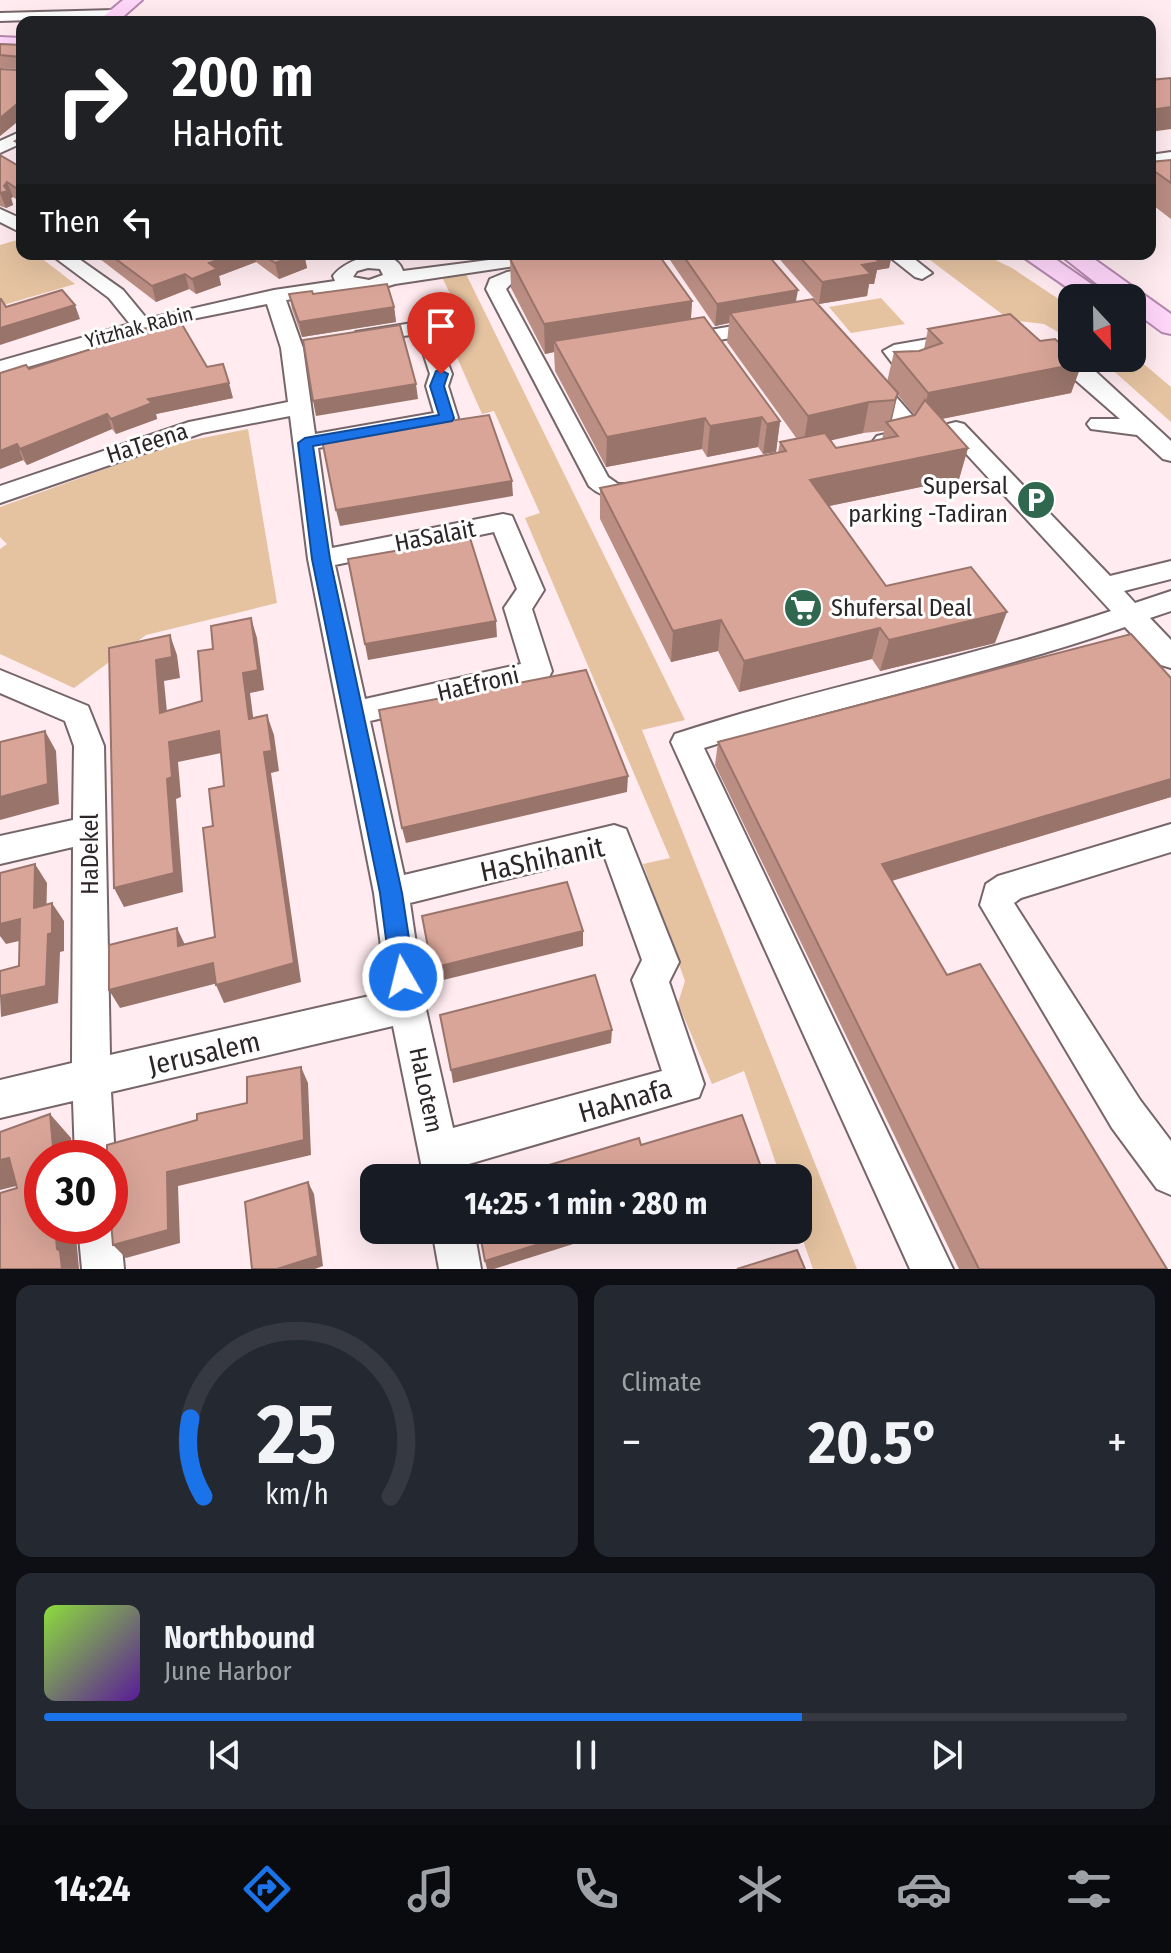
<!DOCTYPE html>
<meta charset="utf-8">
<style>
body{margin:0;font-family:"Fira Sans Condensed",sans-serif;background:#242831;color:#f1f3f6;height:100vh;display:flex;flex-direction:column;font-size:30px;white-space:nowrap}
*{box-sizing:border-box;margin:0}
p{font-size:26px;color:#9ea1a6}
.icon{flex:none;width:44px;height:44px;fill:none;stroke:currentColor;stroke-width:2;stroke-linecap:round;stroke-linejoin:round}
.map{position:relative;height:1269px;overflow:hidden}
.sheet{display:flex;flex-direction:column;gap:16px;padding:16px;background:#0d0f14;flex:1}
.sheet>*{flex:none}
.top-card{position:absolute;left:16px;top:16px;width:1140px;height:244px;border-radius:16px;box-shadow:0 8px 32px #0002;background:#202124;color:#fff;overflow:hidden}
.needle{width:52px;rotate:158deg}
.fabs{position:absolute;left:1058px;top:284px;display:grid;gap:16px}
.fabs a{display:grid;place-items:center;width:88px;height:88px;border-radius:16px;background:#171b24;box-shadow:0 8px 32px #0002;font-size:40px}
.speed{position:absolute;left:24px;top:1140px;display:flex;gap:16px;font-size:40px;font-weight:700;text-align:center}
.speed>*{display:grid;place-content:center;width:104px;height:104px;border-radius:50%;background:#171b24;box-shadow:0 8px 32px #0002;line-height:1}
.speed .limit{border:12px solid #d22;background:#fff;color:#111}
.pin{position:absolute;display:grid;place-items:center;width:68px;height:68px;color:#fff;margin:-82px -34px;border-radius:50% 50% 50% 0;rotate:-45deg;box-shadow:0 0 8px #0007}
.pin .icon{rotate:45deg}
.me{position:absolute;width:88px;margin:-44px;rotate:352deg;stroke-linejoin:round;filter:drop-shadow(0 0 6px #0008)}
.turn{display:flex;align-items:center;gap:28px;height:168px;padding:0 24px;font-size:36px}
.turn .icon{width:104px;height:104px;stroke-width:2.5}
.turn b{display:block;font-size:56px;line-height:68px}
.then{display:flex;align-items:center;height:76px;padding:0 24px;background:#0003;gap:16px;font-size:30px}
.big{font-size:60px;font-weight:700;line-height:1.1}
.sheet .widget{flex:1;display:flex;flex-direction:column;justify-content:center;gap:12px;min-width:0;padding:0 28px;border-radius:16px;background:#242831}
.sheet .dial{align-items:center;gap:0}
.dial svg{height:208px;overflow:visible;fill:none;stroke:#363941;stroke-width:7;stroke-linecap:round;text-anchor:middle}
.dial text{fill:#f1f3f6;stroke:none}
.song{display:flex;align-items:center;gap:24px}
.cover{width:96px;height:96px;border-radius:12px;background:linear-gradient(135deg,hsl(90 70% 55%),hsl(270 70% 35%))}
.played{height:8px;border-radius:4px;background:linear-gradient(90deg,#1a73e8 70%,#363941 70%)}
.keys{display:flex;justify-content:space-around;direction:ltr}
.heat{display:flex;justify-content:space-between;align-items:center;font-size:44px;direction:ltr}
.sheet .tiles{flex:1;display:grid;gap:16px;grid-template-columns:1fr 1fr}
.widget:last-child{grid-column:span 2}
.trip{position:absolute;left:360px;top:1164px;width:452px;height:80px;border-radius:16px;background:#171b24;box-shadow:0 8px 32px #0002;font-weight:700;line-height:80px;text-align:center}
.tab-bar{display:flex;height:128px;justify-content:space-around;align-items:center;background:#090b0e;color:#9ea1a6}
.tab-bar .icon{width:56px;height:56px}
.tab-bar .on{color:#1a73e8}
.tab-bar b{font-size:36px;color:#f1f3f6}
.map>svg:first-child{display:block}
.green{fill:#e5c3a1}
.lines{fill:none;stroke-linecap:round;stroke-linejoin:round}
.minor-casing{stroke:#76666a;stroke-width:4}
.major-casing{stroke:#b688b0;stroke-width:4}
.minor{fill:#fff;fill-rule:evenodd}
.major{fill:#ffd7fb;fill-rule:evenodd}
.wall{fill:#bb8e84;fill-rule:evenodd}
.shaded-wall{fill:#99746b}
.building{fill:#daa599;stroke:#99746b;stroke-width:2}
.route{fill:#1a73e8;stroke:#114b97;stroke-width:2}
.labels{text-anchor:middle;stroke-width:6;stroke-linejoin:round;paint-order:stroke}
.far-street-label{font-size:20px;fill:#2d2627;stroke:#fefefe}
.street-label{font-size:24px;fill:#2d2627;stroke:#fefefe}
.poi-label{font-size:24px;fill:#2d2627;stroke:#fefefe;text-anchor:end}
.near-street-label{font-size:28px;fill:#2d2627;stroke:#fefefe}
</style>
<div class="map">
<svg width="1171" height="1269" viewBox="0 0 1171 1269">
<rect width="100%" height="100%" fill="#ffebf0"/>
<g class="green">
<polygon points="17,240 22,243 22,254 36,254 75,284 0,306 0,245"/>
<polygon points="922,254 983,254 1012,268 1072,308 1072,340 1044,324 1010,320"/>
<polygon points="466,274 685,720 642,730 857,1269 813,1269 798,1226 798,1178 781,1178 744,1071 712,1084 678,1003 685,981 643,864 670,858 525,518 540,513 494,411 482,414 444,328 466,327 442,277"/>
<polygon points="881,298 905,324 851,333 829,307"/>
<polygon points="1132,354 1171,387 1171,422 1099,358 1132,358"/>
<polygon points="248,429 277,603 146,635 74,688 0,654 0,549 7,544 0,537 0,507 177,443"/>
</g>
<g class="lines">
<g class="minor-casing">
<g id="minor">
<polygon points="115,10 122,14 120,17 0,21 0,13"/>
<polygon points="22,131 22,143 0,153 0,141"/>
<polygon points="1171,152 1171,162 1150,165 1150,155"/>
<polygon points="0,209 22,219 22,233 0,222"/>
<path d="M 50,254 L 72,254 L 123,290 L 147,319 L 274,290 L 335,281 L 333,276 C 347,257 394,244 403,271 L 535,254 L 538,258 L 535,262 L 528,264 L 395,284 L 369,292 L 354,291 L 286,300 L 303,348 L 315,434 L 434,413 L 426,386 L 430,374 L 417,334 L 363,342 L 353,336 L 356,332 L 425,321 L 432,323 L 452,374 L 448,386 L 458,418 L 455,423 L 318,448 L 332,548 L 503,514 L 512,516 L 544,590 L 532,609 L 552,671 L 548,679 L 538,682 L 370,721 L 404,875 L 614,825 L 626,829 L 679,962 L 669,982 L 704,1084 L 699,1097 L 462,1166 L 464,1178 L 424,1178 L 393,1026 L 111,1092 L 115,1158 L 110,1170 L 110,1158 L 75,1158 L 73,1101 L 0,1118 L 0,1080 L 72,1063 L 73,847 L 0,864 L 0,836 L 73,820 L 74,746 L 65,721 L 0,693 L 0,670 L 88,706 L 104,746 L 110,1055 L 387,992 L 374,893 L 308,559 L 290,416 L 202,433 L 0,503 L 0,486 L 189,422 L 288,402 L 281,348 L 267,304 L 192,319 L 0,375 L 0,361 L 130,324 L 109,298 ZM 368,268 L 380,269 L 383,275 L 369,280 L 353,277 L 357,271 ZM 494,532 L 517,589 L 504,608 L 521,664 L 365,699 L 335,565 ZM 604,855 L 642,960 L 632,980 L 662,1071 L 453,1128 L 425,1005 L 410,903 Z"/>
<polygon points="886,254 908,254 932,273 922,279 915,277"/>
<path d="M 548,265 L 558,271 L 555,275 L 512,283 L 506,289 L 608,477 L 618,484 L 649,484 L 652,489 L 649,494 C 627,500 607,502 589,486 L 486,289 L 490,279 L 507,272 Z"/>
<polygon points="764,321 771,323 774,327 771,331 679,347 668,341 679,335"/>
<polygon points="963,333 974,339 970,343 908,355 921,371 910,378 902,376 883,351 894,345"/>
<polygon points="1051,343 1072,353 1072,358 1083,360 1171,441 1171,461 1163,459 1137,435 1091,429 1087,424 1091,419 1120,419 1040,349"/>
<polygon points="870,374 878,376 918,422 907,443 885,448 877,446 873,441 877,436 890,433 894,423 859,381"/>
<path d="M 956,422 L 964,424 L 1110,576 L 1171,561 L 1171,579 L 1124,591 L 1135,603 L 1171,591 L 1171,611 L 1150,618 L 1171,640 L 1171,668 L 1161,665 L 1125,627 C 987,675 844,704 704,748 L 953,1269 L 910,1269 L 671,742 L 675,734 C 819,687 968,659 1111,611 L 948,434 L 944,429 L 948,424 Z"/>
<polygon points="1171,824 1171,852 1021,898 1014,903 1140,1100 1171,1141 1171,1195 1157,1189 1112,1128 980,905 986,884 998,876"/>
<polygon points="110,1210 114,1211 120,1226 124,1269 82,1269 78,1226 110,1226"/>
<polygon points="432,1230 474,1230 481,1269 439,1269"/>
</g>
</g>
<g class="major-casing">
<g id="major">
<polygon points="123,0 142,0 117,22 97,22"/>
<polygon points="0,37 22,38 22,48 0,47"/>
<polygon points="1019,254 1048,254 1100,290 1096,295 1078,295"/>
<polygon points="1059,254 1087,254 1171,314 1171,334 1162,332 1132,310 1132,298 1115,298"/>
</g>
</g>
<use href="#minor" class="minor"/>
<use href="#major" class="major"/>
</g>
<g class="wall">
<polygon points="0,44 22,45 22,118 0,136 0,69 18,69 0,68"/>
<polygon points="22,137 22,156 20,155 15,141"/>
<polygon points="0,155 22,168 22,203 13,197 11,198 13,205 6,208 0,206"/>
<polygon points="1171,160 1171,219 1150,203 1150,162"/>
<polygon points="97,254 304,254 307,268 279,279 256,262 219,276 221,285 196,294 189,289 156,302 100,259"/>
<path d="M 670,254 L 767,254 L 796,302 L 887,382 L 894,352 L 919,351 L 924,349 L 928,329 L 1040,341 L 1082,363 L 1071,393 L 942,419 L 968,448 L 959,479 L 829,506 L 886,586 L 995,643 L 880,671 L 872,659 L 739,692 L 718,651 L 671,662 L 600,519 L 600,488 L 778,453 L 780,442 L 797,439 L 727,342 L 729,323 L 715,326 L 670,260 ZM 897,394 L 915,416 L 891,420 ZM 884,431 L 882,439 L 836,448 L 830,440 L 863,433 Z"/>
<polygon points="775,254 892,254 889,268 877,270 874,284 869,284 867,296 819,304"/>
<polygon points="510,259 692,301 691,319 780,421 776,452 763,454 758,447 707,457 702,449 606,467 555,371 554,352 545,354 511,288"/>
<polygon points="289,294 313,294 394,307 396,322 302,337 292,309"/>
<polygon points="100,338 207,367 233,398 156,414 157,419 116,434 112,429 27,465 23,460 0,469 0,373 29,369 103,346"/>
<polygon points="1171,678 1171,797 892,881 947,975 1167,1269 959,1269 715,765 718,742"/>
</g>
<g class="shaded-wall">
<polygon points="22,100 22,118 0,136 0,118"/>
<polygon points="1171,107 1171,129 1150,132 1150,110"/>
<polygon points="7,182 13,197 11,198 13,205 6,208 0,193 4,186"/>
<polygon points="234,254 254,254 256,262 219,276 221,285 196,294 192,279 209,263"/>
<polygon points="299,254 304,254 307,268 279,279 275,263"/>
<polygon points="867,254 892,254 889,268 877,270 874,284 869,284 867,296 819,304 822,282 862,265"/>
<polygon points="185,274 189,289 156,302 152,286"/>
<polygon points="798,290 794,312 730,313 729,323 715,326 717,304"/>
<polygon points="692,301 690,330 554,341 554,352 545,354 544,324"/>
<polygon points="75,305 80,319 0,345 0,328"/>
<polygon points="394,307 396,322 302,337 299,322"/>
<polygon points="1082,363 1071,393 921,423 928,393"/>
<polygon points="229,383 233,398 156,414 157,419 116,434 111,419 148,399"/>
<polygon points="416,384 418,399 316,416 313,401"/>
<polygon points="898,393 891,424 889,425 895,400"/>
<polygon points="869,402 863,433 803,447 808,416"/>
<polygon points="107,414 112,429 27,465 20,449"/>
<polygon points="762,417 758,447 707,457 710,426"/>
<polygon points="705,418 702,449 606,467 607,437"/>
<polygon points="780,421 776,452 763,454 767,424"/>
<polygon points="17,444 23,460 0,469 0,451"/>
<polygon points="968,448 959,479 805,511 810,480"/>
<polygon points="512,481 513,496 340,526 336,510"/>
<polygon points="1007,612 995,643 880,671 889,640"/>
<polygon points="251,618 257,638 264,690 250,693 256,739 249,719 243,673"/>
<polygon points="721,620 718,651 671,662 673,631"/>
<polygon points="496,621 497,637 368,660 365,644"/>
<polygon points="880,628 872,659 739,692 744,661"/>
<polygon points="170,635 177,655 180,678 164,681 169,733 160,713 156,660"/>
<polygon points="267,715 274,735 279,771 271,773 301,982 224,1003 216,985 264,752"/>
<polygon points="45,731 56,751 59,804 0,820 0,797"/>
<polygon points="219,731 226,752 178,762 181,797 176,799 183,892 124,907 114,888 167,779 169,742"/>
<polygon points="628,776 627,792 406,843 402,828"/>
<polygon points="1171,779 1171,797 874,886 882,864"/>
<polygon points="35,864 47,883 46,926 34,908"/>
<polygon points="52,903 64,921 64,951 60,952 58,1003 1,1017 0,996 48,934"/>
<polygon points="20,919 32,938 6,944 0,936 0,924"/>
<polygon points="177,928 186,947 178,946"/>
<polygon points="583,931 583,946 435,982 432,968"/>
<polygon points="213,963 222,982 120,1008 109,990"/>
<polygon points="612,1030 611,1043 453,1083 451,1070"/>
<polygon points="301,1067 308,1083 311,1155 178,1186 180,1243 126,1258 113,1245 167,1172"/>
<polygon points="50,1114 71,1138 73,1158 54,1158"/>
<polygon points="9,1158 32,1182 0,1190 0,1160"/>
<polygon points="308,1182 314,1194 323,1266 315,1269 277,1269"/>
<polygon points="55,1226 75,1226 79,1269 62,1269 57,1249"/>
<polygon points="583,1230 618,1230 494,1269 487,1269 485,1261"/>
</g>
<g class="building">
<polygon points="0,44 22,45 22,100 0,118 0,69 17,70 20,67 20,57 0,55"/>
<polygon points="1171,78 1171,107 1150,110 1150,80"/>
<polygon points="22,137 22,144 15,141"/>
<polygon points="0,155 22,168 22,192 7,182 4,186 8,191 0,193"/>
<polygon points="1171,160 1171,183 1150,168 1150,162"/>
<polygon points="109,254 234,254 209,263 217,269 192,279 185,274 152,286"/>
<polygon points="262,254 299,254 275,263"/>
<polygon points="532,254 658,254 692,301 544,324 510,259 512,257"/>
<polygon points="682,254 767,254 798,290 717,304"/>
<polygon points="797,254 871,254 879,262 862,265 871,274 822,282"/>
<polygon points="387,284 394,307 299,322 289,294 312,291 313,294"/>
<polygon points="62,290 75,305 0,328 0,299 1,299 6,307"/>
<polygon points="813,299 898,393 895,400 869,402 808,416 730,313"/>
<polygon points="1010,314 1040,341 1055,339 1072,354 1072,358 1076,358 1082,363 928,393 894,352 919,351 942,343 928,329"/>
<polygon points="704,317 780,421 767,424 762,417 710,426 705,418 607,437 554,341"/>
<polygon points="180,321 207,367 223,364 229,383 148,399 152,403 111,419 107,414 20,449 17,444 0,451 0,373 26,365 29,369 104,345 100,338"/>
<polygon points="400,325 416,384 313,401 303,340"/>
<polygon points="925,400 968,448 810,480 886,586 971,567 1007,612 889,640 880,628 744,661 721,620 673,631 600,488 786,451 780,442 825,433 836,448 898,436 886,422 915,415"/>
<polygon points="489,415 512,481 336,510 322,440"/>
<polygon points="470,538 496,621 365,644 348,559"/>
<polygon points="251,618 258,670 243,673 249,719 267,715 272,751 264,752 294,963 216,985 213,963 109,990 109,945 177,928 178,946 215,937 203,828 213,826 209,789 224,786 219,731 169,742 172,777 167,779 174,873 114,888 109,648 170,635 172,657 156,660 160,713 202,701 198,651 213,649 211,626"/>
<polygon points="1131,634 1171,678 1171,779 882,864 947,975 980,964 1167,1269 979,1269 718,742"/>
<polygon points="586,670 628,776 402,828 379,710"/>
<polygon points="45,731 48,784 0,797 0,742"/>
<polygon points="35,864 34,908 52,903 52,933 48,934 46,986 0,996 0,971 19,966 20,919 0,924 0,873"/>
<polygon points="567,882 583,931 432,968 422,916"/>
<polygon points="595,975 612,1030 451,1070 440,1015"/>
<polygon points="301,1067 304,1140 167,1172 168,1230 113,1245 110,1210 110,1158 107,1158 107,1145 197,1120 197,1114 247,1103 247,1077"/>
<polygon points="50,1114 54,1158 42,1158 42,1226 55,1226 57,1249 60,1251 62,1269 0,1269 0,1193 17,1188 9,1158 0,1160 0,1132"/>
<polygon points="742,1115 765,1178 506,1178 639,1138 641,1145"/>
<polygon points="308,1182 318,1256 277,1269 252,1269 245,1202"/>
<polygon points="479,1230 583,1230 485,1261"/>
<polygon points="797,1250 805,1269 737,1269"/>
</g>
<polygon class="route" points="441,370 448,374 444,386 454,418 452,421 313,446 330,559 402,893 415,977 411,984 403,988 395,984 391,977 380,893 312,559 298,443 305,438 439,415 430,386 436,371"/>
<defs>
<g id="parking-disc" transform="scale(2)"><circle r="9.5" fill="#30684f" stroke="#fefefe"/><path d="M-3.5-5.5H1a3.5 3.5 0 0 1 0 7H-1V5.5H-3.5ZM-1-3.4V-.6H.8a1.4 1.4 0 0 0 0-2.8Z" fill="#fff"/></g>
<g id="supermarket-disc" transform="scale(2)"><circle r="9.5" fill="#30684f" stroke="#fefefe"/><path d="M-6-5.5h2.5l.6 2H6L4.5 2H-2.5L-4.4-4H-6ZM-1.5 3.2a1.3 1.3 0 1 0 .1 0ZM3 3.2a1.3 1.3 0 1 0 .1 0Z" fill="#fff"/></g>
</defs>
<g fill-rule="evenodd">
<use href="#parking-disc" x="1036" y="500"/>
<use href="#supermarket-disc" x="803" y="608"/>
</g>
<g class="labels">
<g class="far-street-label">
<text transform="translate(139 327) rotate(-15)" y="7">Yitzhak Rabin</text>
</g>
<g class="street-label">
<text transform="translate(147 443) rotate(-18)" y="8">HaTeena</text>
<text transform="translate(435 536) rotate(-11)" y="8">HaSalait</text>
<text transform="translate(478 684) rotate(-13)" y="8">HaEfroni</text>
<text transform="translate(90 854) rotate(-90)" y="8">HaDekel</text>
<text transform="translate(426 1090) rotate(78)" y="8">HaLotem</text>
</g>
<g class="poi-label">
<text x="1008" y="494">Supersal<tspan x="1008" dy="28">parking -Tadiran</tspan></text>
<text x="831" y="616" text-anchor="start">Shufersal Deal</text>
</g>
<g class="near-street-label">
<text transform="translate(542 859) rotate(-12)" y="10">HaShihanit</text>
<text transform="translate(204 1053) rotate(-13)" y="10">Jerusalem</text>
<text transform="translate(625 1100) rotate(-16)" y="10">HaAnafa</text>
</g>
</g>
</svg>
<div class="fabs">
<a><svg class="needle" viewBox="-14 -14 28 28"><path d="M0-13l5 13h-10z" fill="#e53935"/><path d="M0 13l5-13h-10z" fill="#9ea1a6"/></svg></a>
</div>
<div class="speed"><div class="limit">30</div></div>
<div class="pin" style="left:441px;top:374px;background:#d93025"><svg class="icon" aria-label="arrive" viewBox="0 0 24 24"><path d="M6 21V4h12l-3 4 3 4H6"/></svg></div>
<svg class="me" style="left:403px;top:977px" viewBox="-20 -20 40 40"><circle r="17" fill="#1a73e8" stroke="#fff" stroke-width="3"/><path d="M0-11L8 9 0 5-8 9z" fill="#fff"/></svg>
<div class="trip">14:25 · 1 min · 280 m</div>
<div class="top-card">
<div class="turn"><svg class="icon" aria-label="right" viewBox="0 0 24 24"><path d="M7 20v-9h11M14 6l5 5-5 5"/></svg><div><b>200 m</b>HaHofit</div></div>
<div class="then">Then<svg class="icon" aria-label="left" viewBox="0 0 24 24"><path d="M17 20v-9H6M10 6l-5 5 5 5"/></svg></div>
</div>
</div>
<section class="sheet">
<div class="tiles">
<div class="widget dial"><svg viewBox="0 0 100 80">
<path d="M14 69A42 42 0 1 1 86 69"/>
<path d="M14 69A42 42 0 0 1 9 39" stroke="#1a73e8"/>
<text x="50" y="56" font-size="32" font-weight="700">25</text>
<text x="50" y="72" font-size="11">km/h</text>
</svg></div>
<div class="widget"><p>Climate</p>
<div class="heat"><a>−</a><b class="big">20.5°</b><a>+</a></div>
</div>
<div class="widget">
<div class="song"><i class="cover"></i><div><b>Northbound</b><p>June Harbor</p></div></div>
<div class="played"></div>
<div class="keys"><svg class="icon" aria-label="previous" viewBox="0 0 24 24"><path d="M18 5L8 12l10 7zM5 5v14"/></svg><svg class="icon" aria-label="pause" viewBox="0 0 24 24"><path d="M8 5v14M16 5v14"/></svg><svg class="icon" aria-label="next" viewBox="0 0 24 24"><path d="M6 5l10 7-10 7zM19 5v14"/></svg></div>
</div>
</div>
</section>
<nav class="tab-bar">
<b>14:24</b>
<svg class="icon on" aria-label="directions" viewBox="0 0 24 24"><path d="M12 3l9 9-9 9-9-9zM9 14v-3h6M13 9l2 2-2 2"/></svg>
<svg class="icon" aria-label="music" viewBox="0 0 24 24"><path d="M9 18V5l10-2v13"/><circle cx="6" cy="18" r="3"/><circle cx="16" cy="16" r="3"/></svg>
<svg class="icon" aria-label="phone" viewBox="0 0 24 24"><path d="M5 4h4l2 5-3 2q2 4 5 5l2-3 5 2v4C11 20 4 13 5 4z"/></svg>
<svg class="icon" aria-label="climate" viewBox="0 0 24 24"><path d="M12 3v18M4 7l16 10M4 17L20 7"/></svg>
<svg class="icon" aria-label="car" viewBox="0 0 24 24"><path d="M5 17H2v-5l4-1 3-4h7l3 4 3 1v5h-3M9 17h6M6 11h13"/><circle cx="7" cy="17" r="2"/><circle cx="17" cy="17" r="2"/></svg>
<svg class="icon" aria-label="filters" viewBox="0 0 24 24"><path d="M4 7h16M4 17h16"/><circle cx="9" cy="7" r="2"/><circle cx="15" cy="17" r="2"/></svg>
</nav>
